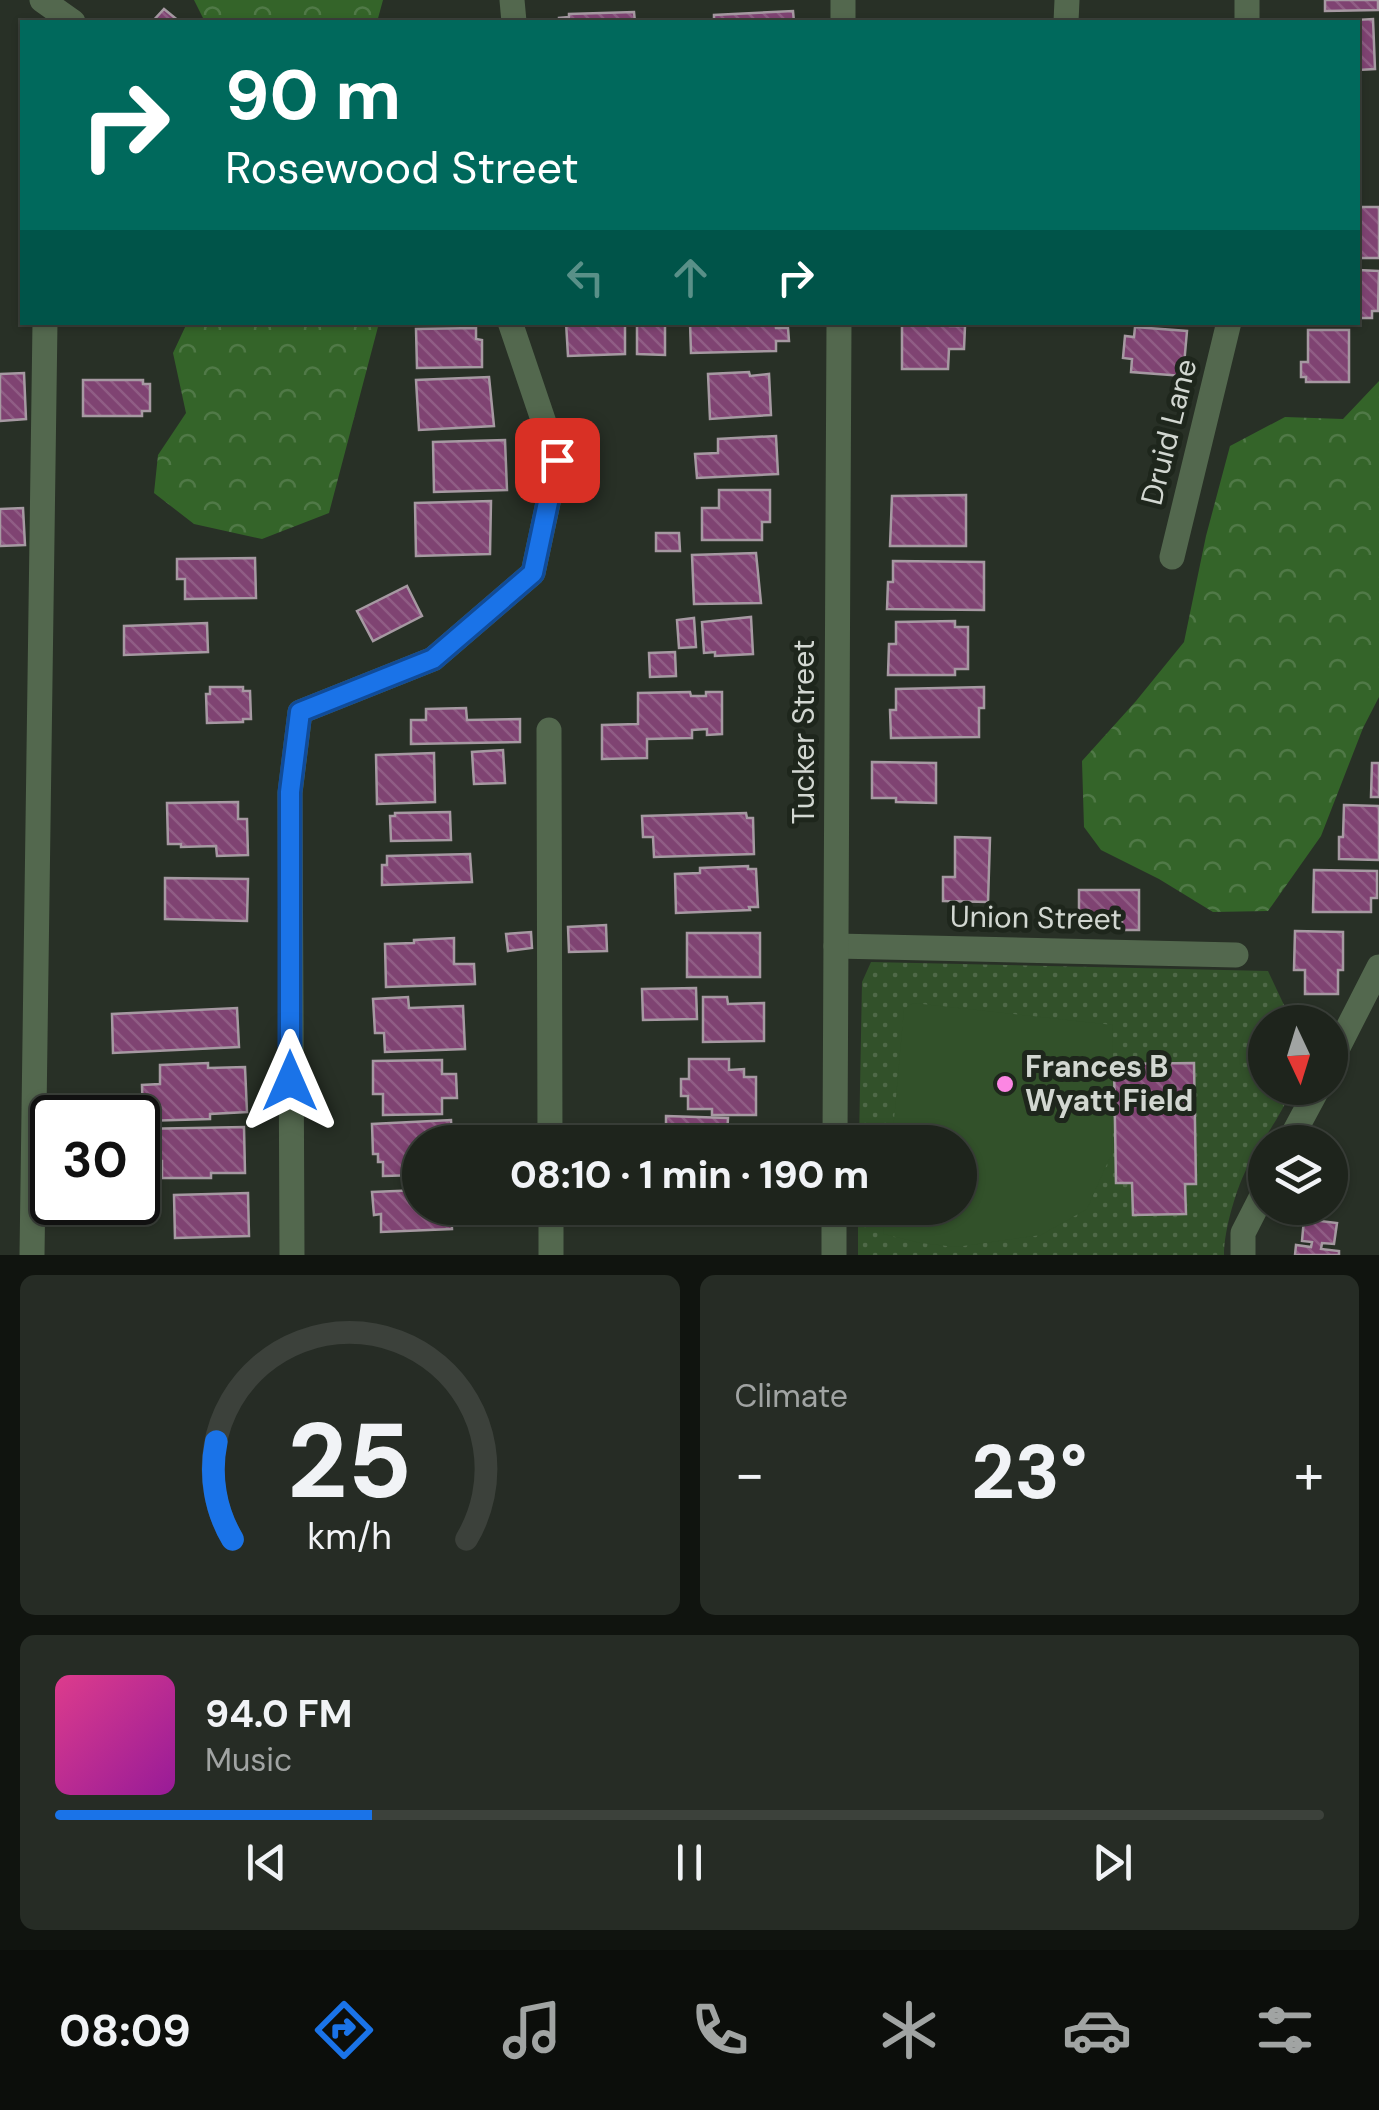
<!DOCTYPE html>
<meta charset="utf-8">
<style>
body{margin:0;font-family:"DM Sans",sans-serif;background:#262c25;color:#f1f3f6;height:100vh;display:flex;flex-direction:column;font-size:38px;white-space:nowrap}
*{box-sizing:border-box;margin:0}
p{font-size:32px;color:#a1a4a3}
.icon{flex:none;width:55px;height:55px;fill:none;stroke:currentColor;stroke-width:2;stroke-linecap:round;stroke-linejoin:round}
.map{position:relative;height:1255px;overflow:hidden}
.drawer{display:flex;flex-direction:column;gap:20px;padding:20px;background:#10140f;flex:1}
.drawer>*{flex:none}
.banner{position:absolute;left:20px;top:20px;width:1340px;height:305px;border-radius:0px;box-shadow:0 2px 8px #0004,0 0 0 2px #3c413b;background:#00695c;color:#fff;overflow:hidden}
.needle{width:65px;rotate:176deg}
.fabs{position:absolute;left:1248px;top:1005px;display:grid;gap:20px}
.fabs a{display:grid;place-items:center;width:100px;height:100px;border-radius:50%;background:#1e241c;box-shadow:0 2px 8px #0004,0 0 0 2px #3c413b;font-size:50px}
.speed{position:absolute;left:30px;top:1095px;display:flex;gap:20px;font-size:50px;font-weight:700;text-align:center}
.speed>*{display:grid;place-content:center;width:130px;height:130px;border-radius:50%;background:#1e241c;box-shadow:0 2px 8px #0004,0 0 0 2px #3c413b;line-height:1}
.speed .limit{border:5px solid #111;border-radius:15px;background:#fff;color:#111}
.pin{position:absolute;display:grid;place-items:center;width:85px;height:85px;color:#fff;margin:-42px;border-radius:20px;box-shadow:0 5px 15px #0006}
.me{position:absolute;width:110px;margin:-55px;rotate:0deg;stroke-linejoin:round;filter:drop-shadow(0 0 8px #0008)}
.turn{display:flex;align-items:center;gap:35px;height:210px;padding:0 40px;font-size:45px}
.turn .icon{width:130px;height:130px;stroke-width:2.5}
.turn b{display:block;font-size:70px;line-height:85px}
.lanes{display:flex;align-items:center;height:95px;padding:0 40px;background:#0003;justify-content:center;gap:50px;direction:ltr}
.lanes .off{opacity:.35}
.big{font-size:75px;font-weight:800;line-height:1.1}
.drawer .widget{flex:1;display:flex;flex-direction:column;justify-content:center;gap:15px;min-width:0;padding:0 35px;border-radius:15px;background:#262c25}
.drawer .dial{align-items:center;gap:0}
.dial svg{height:260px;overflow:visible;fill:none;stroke:#3c413b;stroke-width:7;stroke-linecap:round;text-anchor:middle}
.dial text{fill:#f1f3f6;stroke:none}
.song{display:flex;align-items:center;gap:30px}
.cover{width:120px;height:120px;border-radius:15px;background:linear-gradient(135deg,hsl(330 70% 55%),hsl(300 70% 35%))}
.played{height:10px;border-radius:5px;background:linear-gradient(90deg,#1a73e8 25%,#3c413b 25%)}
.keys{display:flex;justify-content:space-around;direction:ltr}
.heat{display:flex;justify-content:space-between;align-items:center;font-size:55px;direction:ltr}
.drawer .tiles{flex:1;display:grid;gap:20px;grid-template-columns:1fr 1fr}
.widget:last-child{grid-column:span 2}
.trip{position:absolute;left:402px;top:1125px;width:575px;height:100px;border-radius:50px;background:#1e241c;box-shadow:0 2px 8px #0004,0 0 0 2px #3c413b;font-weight:800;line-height:100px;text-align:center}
.dock{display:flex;height:160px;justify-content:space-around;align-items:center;background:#0c0e0b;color:#a1a4a3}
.dock .icon{width:70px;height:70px}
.dock .selected{color:#1a73e8}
.dock b{font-size:45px;color:#f1f3f6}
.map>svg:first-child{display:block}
.forest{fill:url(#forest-crowns)}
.park{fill:url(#park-dots)}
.pitch{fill:#32512a}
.building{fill:url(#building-back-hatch);stroke:#a699a2;stroke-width:2.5}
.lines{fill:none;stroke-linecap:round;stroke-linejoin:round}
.minor{stroke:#53684e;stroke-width:25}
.route-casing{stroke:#114b97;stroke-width:25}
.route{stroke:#1a73e8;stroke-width:18}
.poi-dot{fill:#fc86e3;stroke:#1e261c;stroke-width:4}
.labels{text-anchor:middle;stroke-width:10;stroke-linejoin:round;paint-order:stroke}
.street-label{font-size:30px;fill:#d2d7d1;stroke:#1e261c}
.poi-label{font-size:30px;font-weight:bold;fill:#d2d7d1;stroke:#1e261c;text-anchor:start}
</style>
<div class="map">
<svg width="1379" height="1255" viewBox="0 0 1379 1255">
<defs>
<pattern id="forest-crowns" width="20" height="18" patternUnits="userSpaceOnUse" patternTransform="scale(2.5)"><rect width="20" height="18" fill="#346429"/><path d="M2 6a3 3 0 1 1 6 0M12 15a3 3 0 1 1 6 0" fill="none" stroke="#507947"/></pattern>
<pattern id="park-dots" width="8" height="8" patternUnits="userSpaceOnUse" patternTransform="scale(2.5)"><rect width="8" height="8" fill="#32512a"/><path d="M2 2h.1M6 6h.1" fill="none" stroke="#4f6948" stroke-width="1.8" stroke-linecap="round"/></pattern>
<pattern id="building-back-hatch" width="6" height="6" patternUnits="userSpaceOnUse" patternTransform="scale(2.5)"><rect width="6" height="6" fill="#7f4372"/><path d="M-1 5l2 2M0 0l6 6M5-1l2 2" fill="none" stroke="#905d85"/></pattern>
</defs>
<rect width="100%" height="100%" fill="#283026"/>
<g class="forest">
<polygon points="194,0 383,0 377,22 205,22"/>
<polygon points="187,323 379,323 329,513 262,539 194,524 154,493 158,455 186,413 173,353"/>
<polygon points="1379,381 1379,697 1363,728 1321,836 1268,911 1213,912 1159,879 1101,850 1084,827 1082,761 1136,701 1184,642 1206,536 1230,446 1285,417 1343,419"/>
</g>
<path class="park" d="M 871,962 L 1268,971 L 1292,1022 L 1265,1022 L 1265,1088 L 1293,1088 C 1281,1115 1264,1138 1249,1164 C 1237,1186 1224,1229 1224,1255 L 858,1255 L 858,1208 L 960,1208 L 960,1142 L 859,1142 L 862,982 Z"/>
<polygon class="pitch" points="913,1003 1113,1025 1111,1155 1087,1209 1041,1235 956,1247 921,1243 883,1234 886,1208 960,1208 960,1142 892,1142 904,1009"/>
<g class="building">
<polygon points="1325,0 1378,0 1378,10 1325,11"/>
<polygon points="164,9 180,22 152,22"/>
<polygon points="793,11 794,22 714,22 714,15"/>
<polygon points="634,12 635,22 559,22 559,18 569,17 569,14"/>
<polygon points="1373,19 1375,69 1358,70 1358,22 1319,22"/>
<rect x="1358" y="207" width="21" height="51"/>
<polygon points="1358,270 1379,271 1378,311 1372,311 1372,318 1358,318"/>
<polygon points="566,322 625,322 625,354 568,356"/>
<polygon points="690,322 775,322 776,328 788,328 789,341 776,341 776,351 691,353"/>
<polygon points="902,322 950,322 950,326 965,326 964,349 949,349 948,369 902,369"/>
<polygon points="637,325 665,325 665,355 637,354"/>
<polygon points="1135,327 1187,331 1183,376 1131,372 1132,359 1123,358 1125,336 1134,337"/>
<polygon points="476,328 476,339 482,340 482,367 417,368 416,329"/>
<polygon points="1308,330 1349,330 1349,382 1306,382 1306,377 1301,377 1301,362 1308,362"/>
<polygon points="749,372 750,376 769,374 771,415 710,419 708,374"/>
<polygon points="24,373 26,419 0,421 0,374"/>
<polygon points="489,377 494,426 419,430 416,380"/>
<polygon points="83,380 143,380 143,384 150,384 150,411 142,411 142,416 83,416"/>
<polygon points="776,436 778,474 697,478 695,454 718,453 718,439"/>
<polygon points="505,440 507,490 434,492 433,442"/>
<polygon points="719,490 770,490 770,522 762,522 762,540 702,540 702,508 719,508"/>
<polygon points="966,495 966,546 890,546 892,496"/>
<polygon points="491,501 490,554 416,556 415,503"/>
<polygon points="23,508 25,545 0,546 0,509"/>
<polygon points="656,533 679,533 680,551 656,551"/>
<polygon points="756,553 761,603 694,604 692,555"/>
<polygon points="255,558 256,598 185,599 185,579 177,579 177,559"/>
<polygon points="893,561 984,562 984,610 887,609 888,582 893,582"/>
<polygon points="407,586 422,616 373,641 357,611"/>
<polygon points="751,617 753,654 715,656 715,652 704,653 702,622"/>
<polygon points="694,618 696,647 679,648 677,620"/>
<polygon points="955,621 955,627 968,627 968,669 955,669 955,675 888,675 889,644 896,644 896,622"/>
<polygon points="207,623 208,652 124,655 124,626"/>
<polygon points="675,652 676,676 650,677 649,653"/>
<polygon points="210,687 243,687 243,691 250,691 251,719 243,719 243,722 207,723 206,694 210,694"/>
<polygon points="984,687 984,708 979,708 979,737 891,738 890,710 896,710 896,689"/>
<polygon points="690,692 691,696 706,696 706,692 722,692 722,734 707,735 707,729 692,730 692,738 647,739 647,758 602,759 602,725 638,724 638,693"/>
<polygon points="466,708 467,720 520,719 520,742 411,744 411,720 426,720 426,709"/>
<polygon points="503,750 505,783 474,784 472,752"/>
<polygon points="434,753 435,802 377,804 376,755"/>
<polygon points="872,762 936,763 936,803 896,802 896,798 872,798"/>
<polygon points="1372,763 1379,763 1379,797 1371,797"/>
<polygon points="238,802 238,819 247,819 248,855 217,856 216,846 181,847 181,844 168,844 167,803"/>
<polygon points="1344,805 1379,806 1379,860 1339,859 1339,837 1343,837"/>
<polygon points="450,812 451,840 391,841 390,816 395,816 395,813"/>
<polygon points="746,813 747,818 753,818 754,854 654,857 653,837 643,837 642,816"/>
<polygon points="955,837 990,838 988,902 943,901 943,877 955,877"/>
<polygon points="470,854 472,882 382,885 382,865 387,865 387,856"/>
<polygon points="748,866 748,869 756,869 758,907 749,907 750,910 676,913 675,874 700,873 700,868"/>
<polygon points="1314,870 1377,871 1377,898 1371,898 1371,912 1313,912"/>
<polygon points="165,878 248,879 247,921 165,919"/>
<polygon points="1079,890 1139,890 1139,930 1122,930 1122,921 1079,921"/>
<polygon points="606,925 607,951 569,952 568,927"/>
<polygon points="1295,931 1343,932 1343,970 1338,970 1338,994 1305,994 1305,970 1294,970"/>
<polygon points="531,932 532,948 508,951 506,934"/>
<rect x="687" y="933" width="73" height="44"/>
<polygon points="454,938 454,964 474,964 475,984 386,987 385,944 414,943 414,940"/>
<polygon points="696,988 697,1019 643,1020 642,989"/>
<polygon points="408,997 409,1008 463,1006 465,1049 385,1052 384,1033 375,1033 373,999"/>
<polygon points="703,997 727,997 728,1004 764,1003 764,1041 703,1042"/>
<polygon points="237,1008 239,1047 113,1053 112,1014"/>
<polygon points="689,1059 729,1059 729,1070 744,1069 744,1077 756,1077 756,1115 712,1115 712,1109 688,1109 688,1096 681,1096 681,1079 689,1079"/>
<polygon points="442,1060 442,1074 456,1074 457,1098 442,1098 442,1114 383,1115 383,1094 373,1094 373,1061"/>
<polygon points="208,1063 208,1068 245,1067 247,1112 210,1114 210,1119 143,1121 142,1085 160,1084 160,1065"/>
<polygon points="1194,1063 1196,1184 1185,1184 1186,1214 1133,1215 1132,1183 1116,1183 1114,1064"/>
<polygon points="666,1116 728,1118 727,1136 666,1133"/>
<polygon points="451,1120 452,1142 420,1142 420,1175 383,1176 383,1162 378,1162 378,1154 373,1154 372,1124"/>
<polygon points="244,1127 245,1173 211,1173 211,1178 162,1178 162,1161 138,1161 138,1129"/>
<polygon points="420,1190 420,1208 451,1208 452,1229 381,1232 381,1214 374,1215 372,1192"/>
<polygon points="248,1193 249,1236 175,1238 174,1195"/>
<polygon points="706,1208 764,1208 764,1210 755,1209 755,1219 706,1219"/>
<polygon points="1304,1219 1337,1223 1334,1244 1322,1243 1321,1249 1339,1251 1339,1255 1295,1255 1296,1245 1311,1247 1312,1242 1302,1241"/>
</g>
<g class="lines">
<g class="minor">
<polyline points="42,0 73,22"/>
<polyline points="512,0 514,22"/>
<polyline points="843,22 843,0"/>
<polyline points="1066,22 1067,0"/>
<polyline points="1247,22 1247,0"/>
<polyline points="1172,557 1229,322"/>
<polyline points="549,730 550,1142"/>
<polyline points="836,946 1236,955"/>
<polyline points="1330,1063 1379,967"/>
<polyline points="835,1142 839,322"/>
<polyline points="1289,1142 1318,1088"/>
<polyline points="551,1208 551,1255"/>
<polyline points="32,1255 45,322"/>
<polyline points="292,1255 290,793 300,712 433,659 533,573 557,461 510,322"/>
<polyline points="834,1255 834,1208"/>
<polyline points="1243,1255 1243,1233 1265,1190"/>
</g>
</g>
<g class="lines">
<g class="route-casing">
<polyline id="route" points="290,1081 290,792 300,712 433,659 533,573 557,460"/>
</g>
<use href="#route" class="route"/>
</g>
<circle class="poi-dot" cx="1005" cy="1084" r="10"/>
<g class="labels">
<g class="street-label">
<text transform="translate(1169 432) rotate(-76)" y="10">Druid Lane</text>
<text transform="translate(804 732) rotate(-90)" y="10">Tucker Street</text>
<text transform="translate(1036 918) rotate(1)" y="10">Union Street</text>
</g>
<g class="poi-label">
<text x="1025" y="1077">Frances B<tspan x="1025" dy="34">Wyatt Field</tspan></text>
</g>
</g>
</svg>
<div class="fabs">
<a><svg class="needle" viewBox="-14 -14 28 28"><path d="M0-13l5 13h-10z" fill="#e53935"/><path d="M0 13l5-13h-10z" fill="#a1a4a3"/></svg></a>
<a><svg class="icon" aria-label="layers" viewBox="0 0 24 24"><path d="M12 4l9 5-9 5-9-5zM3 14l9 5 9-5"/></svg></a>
</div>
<div class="speed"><div class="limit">30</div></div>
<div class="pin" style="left:557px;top:460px;background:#d93025"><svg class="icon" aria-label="arrive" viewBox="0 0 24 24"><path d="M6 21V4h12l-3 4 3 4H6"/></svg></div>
<svg class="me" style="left:290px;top:1081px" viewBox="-20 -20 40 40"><path d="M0-17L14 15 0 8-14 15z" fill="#1a73e8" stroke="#fff" stroke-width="4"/></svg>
<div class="trip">08:10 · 1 min · 190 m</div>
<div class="banner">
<div class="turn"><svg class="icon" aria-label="right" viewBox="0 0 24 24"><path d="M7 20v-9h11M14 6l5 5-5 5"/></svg><div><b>90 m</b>Rosewood Street</div></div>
<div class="lanes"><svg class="icon off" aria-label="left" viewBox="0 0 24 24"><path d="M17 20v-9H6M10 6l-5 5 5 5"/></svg><svg class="icon off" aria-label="ahead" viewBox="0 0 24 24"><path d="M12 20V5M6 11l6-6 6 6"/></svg><svg class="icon" aria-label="right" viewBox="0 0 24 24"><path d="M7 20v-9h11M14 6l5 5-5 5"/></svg></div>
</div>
</div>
<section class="drawer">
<div class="tiles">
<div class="widget dial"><svg viewBox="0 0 100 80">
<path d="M14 69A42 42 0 1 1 86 69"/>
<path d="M14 69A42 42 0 0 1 9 39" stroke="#1a73e8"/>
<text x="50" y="56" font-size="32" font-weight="700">25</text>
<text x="50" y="72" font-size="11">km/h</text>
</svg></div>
<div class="widget"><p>Climate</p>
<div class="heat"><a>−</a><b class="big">23°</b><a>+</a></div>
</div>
<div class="widget">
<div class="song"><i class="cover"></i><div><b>94.0 FM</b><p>Music</p></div></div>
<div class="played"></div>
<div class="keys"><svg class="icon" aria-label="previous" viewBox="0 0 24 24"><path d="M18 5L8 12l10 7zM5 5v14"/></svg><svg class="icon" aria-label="pause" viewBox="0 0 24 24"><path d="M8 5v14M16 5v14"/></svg><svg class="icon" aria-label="next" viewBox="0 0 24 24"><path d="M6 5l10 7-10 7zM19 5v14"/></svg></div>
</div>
</div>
</section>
<nav class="dock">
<b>08:09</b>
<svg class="icon selected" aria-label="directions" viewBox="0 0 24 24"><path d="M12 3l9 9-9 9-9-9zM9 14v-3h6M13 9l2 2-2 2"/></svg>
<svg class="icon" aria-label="music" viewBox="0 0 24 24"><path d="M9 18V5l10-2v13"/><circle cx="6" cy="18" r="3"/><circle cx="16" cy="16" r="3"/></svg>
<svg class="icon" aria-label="phone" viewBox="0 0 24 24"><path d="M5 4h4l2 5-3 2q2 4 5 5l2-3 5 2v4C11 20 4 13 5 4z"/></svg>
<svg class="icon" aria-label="climate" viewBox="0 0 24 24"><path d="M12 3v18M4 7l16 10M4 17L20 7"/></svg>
<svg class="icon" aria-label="car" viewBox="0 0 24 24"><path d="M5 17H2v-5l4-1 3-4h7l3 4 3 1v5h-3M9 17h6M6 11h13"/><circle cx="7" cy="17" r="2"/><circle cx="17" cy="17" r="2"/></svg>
<svg class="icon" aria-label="filters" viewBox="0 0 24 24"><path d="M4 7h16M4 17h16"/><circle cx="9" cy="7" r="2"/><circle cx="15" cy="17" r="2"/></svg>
</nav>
